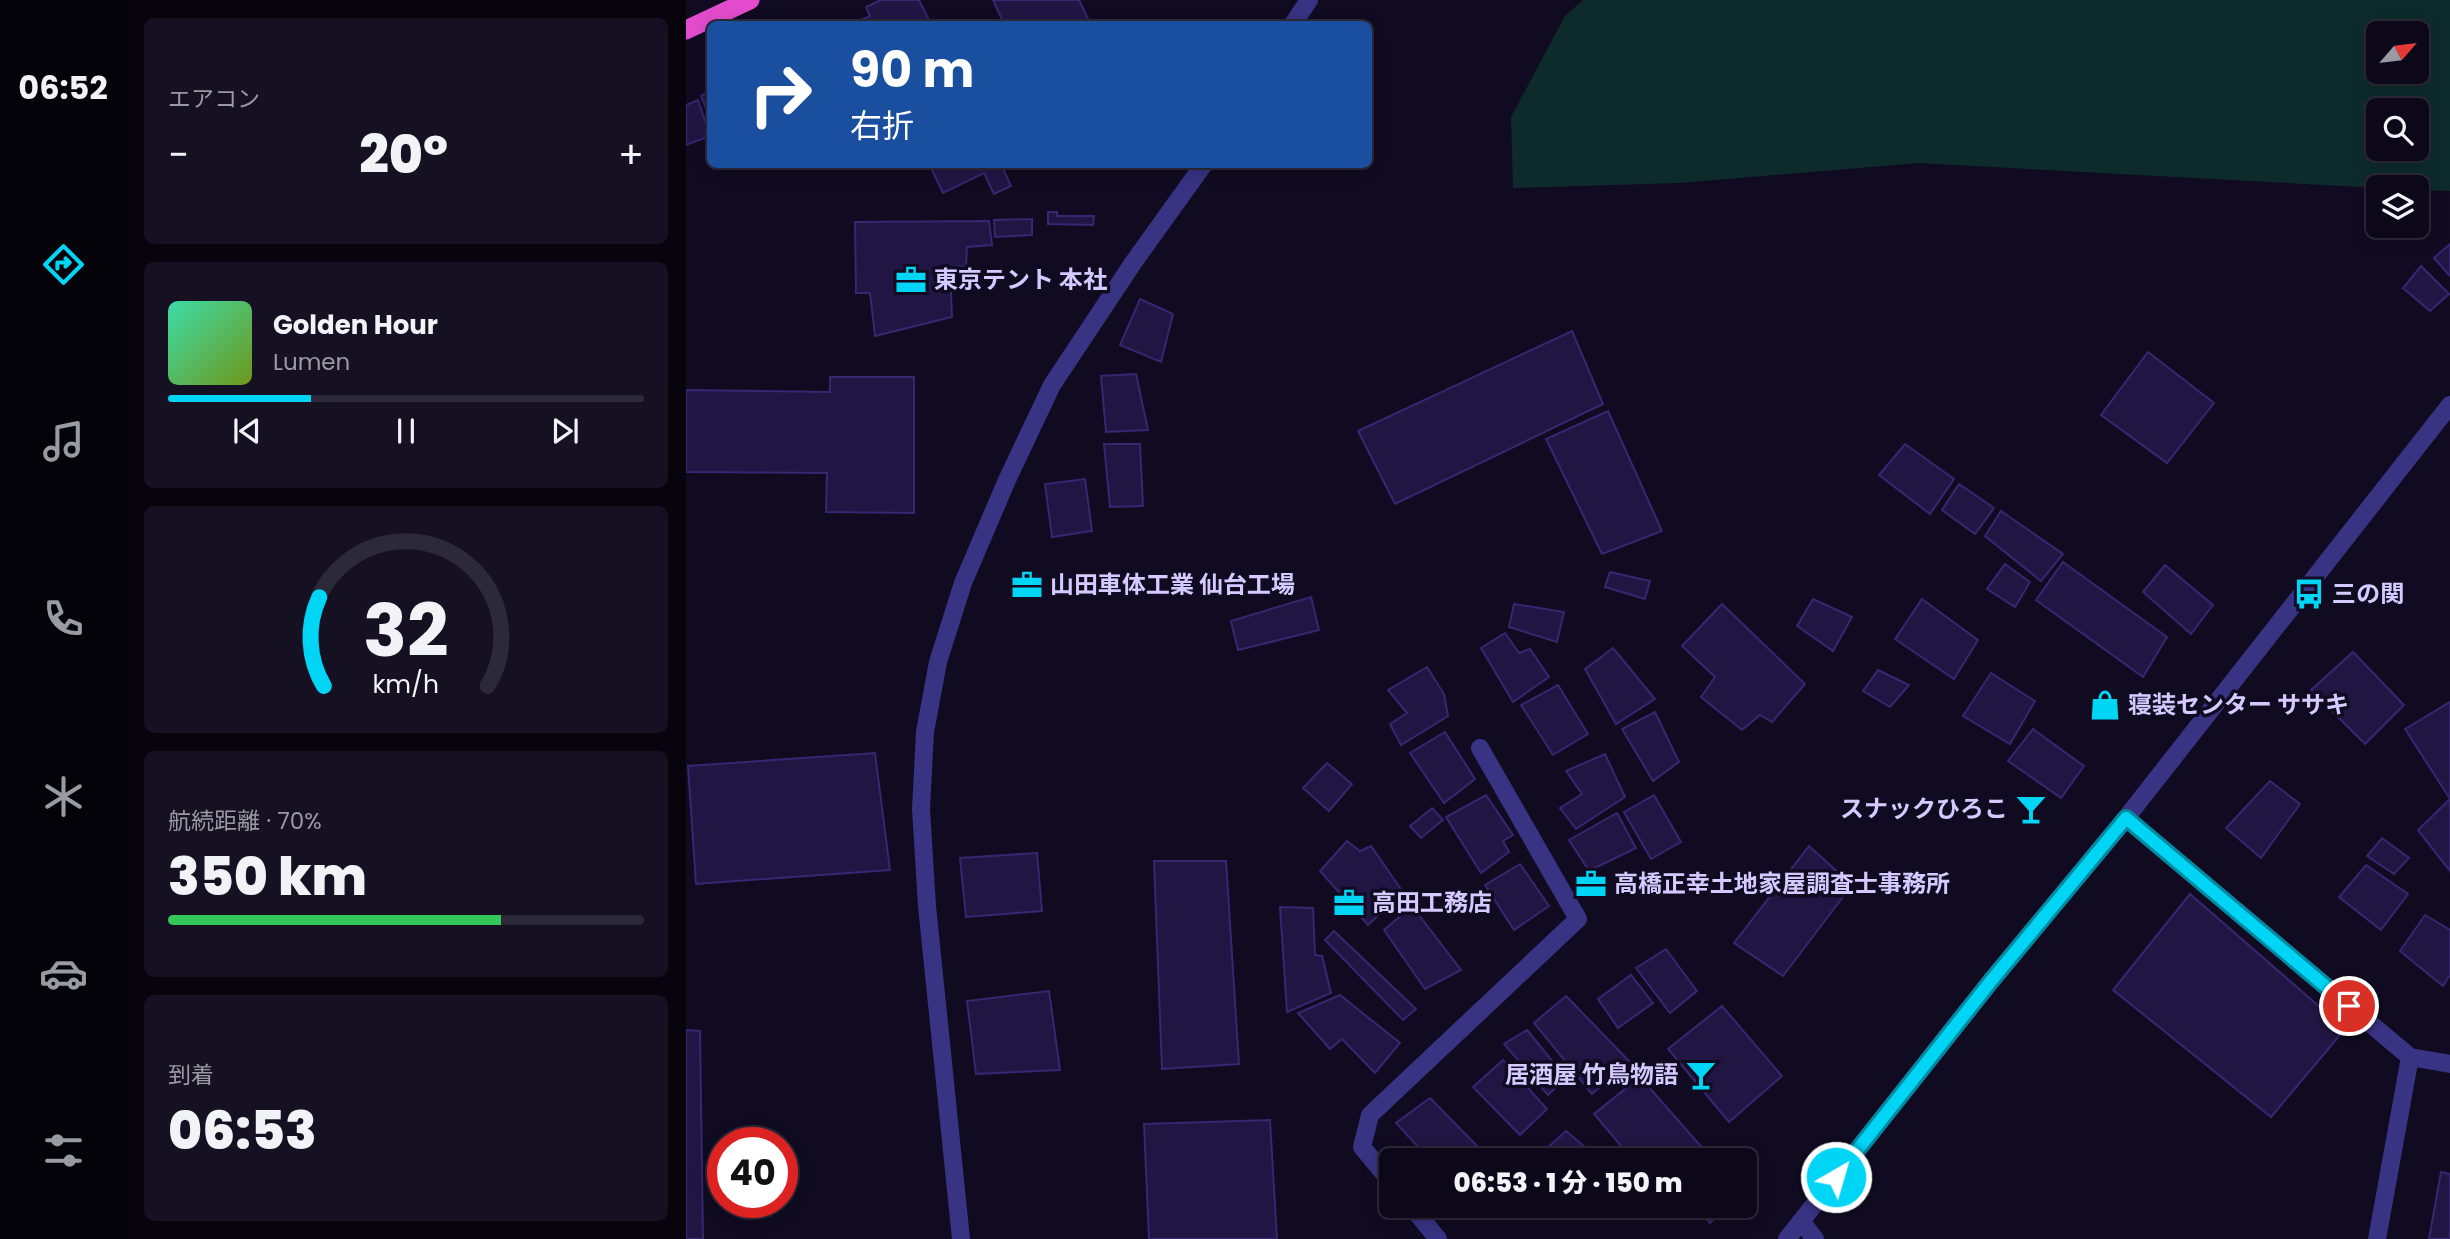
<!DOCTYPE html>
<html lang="ja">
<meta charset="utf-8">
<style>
body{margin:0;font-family:Poppins,"Noto Sans JP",sans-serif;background:#151122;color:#f1f3f6;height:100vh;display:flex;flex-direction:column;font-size:26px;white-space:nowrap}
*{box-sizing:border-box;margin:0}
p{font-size:23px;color:#9a9aa2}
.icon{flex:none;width:38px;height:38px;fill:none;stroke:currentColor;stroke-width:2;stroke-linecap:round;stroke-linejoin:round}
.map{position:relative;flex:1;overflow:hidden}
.details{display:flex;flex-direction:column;gap:18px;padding:18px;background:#07040e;width:560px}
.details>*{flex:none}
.banner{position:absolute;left:21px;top:21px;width:665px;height:147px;border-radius:10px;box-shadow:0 4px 18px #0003,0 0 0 2px #2c2938;background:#1a4fa0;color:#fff;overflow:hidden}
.needle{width:46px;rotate:62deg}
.tools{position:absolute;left:1680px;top:21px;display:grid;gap:14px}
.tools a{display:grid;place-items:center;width:63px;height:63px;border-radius:10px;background:#0c0819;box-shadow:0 4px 18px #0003,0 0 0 2px #2c2938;font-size:35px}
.speed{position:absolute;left:21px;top:1127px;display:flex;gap:14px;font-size:35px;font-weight:700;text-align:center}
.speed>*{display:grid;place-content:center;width:91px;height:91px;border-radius:50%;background:#0c0819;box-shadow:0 4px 18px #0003,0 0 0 2px #2c2938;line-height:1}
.speed .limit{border:10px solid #d22;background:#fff;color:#111}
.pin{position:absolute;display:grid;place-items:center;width:60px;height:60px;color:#fff;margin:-30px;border:4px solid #fff;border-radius:50%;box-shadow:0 2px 7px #0007}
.me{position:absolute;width:77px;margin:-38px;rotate:38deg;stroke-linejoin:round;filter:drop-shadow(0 0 5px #0008)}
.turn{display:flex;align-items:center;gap:24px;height:147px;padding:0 28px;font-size:32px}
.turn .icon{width:91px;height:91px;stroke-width:2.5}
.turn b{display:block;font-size:49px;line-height:60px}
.big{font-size:52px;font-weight:800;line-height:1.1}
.details .widget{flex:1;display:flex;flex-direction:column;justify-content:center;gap:10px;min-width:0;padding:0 24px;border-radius:10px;background:#151122}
.details .dial{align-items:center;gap:0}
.dial svg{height:182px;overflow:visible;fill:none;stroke:#2c2938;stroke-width:7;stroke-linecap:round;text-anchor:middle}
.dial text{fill:#f1f3f6;stroke:none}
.song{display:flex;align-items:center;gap:21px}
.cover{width:84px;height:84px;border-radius:10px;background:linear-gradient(135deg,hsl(160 70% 55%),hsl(80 70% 35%))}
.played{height:7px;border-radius:4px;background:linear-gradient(90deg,#00d5f6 30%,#2c2938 30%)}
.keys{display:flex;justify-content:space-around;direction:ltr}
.heat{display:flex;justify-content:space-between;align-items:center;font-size:38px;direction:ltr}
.charge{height:10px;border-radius:5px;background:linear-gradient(90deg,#34c759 70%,#2c2938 0)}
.trip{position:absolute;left:693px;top:1148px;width:378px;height:70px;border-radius:10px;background:#0c0819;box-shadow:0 4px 18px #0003,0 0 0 2px #2c2938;font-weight:800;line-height:70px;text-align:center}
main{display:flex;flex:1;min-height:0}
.tabs{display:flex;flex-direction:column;width:126px;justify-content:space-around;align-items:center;background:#05030a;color:#9a9aa2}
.tabs .icon{width:49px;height:49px}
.tabs .selected{color:#00d5f6}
.tabs b{font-size:32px;color:#f1f3f6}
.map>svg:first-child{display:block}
.green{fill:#0e2b2b;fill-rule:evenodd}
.building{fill:#211643;stroke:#372671;stroke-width:2}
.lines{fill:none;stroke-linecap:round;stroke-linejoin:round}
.minor{stroke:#383383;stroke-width:18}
.tertiary{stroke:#383383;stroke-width:18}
.trunk{stroke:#e24ccc;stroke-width:19}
.route-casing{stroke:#008aa0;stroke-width:18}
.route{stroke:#00d5f6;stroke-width:12}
.labels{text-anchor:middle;stroke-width:7;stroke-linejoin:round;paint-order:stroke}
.poi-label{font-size:24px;font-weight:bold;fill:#d3cbff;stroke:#100b21;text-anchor:start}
</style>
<main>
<nav class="tabs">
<b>06:52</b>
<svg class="icon selected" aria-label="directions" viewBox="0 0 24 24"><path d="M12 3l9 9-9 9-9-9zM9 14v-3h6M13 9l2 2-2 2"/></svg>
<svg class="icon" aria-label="music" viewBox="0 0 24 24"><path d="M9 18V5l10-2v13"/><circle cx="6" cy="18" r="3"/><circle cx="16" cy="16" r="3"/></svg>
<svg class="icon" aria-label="phone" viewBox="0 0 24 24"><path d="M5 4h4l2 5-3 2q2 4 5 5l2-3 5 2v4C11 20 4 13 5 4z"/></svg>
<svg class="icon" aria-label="climate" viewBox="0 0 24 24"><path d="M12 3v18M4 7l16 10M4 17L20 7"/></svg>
<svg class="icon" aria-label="car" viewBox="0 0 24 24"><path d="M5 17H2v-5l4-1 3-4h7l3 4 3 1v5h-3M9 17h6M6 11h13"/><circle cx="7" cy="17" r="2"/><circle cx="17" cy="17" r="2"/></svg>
<svg class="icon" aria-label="filters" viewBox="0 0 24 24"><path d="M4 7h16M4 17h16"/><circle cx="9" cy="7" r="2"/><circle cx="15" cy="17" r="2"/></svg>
</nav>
<section class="details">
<div class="widget"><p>エアコン</p>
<div class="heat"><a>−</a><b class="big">20°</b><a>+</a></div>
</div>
<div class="widget">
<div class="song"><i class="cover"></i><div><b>Golden Hour</b><p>Lumen</p></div></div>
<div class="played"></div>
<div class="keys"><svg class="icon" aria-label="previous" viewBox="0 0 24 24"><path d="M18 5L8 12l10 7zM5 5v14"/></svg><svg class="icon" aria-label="pause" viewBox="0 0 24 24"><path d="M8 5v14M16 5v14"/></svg><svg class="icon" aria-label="next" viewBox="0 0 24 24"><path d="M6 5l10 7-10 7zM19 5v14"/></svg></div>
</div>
<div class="widget dial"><svg viewBox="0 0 100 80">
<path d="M14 69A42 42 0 1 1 86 69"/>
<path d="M14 69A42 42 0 0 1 12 30" stroke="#00d5f6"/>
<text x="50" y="56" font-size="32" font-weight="700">32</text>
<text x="50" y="72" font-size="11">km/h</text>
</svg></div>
<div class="widget"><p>航続距離 · 70%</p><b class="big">350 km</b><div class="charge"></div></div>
<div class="widget"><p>到着</p><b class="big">06:53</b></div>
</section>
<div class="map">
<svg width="1764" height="1239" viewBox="0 0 1764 1239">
<rect width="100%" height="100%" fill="#100b21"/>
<path class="green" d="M 897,0 L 1764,0 L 1764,191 L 1731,190 L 1731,187 L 1692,188 L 1232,163 L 992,183 L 827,188 L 825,117 L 879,16 ZM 1692,33 L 1731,33 L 1731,72 L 1692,72 ZM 1692,110 L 1731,110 L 1731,149 L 1692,149 Z"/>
<g class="building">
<polygon points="195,0 233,0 245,24 166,24 184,16 180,7"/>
<polygon points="307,0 393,0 404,23 318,24"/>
<polygon points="24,91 24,118 15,96"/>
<polygon points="12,100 24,136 0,145 0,105"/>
<polygon points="243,164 315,164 325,186 308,194 298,173 257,193"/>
<polygon points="362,212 371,212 371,216 408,216 407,225 362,224"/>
<polygon points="346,219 346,235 309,237 308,220"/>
<polygon points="303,221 306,245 281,247 280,266 264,267 266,317 189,336 184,293 170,293 169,222"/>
<polygon points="1764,244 1764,276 1748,258"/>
<polygon points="1735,266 1763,294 1744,311 1717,288"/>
<polygon points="454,299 487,314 475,362 434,345"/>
<polygon points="886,331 917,404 709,504 672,431"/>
<polygon points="1462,352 1528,403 1481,463 1415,415"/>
<polygon points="450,374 462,430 420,432 415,376"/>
<polygon points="144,377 228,377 228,513 140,512 141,473 0,472 0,390 144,392"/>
<polygon points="922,411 976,531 916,554 860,439"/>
<polygon points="418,444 454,444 457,506 424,507"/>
<polygon points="1219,444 1268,479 1244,514 1193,475"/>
<polygon points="399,479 406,531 366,537 359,484"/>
<polygon points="1273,484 1308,508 1289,534 1256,510"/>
<polygon points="1315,511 1377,554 1355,581 1299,536"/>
<polygon points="1377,562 1481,637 1457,677 1350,600"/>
<polygon points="1319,564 1344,582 1329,607 1301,589"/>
<polygon points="1479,565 1527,605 1505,634 1457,592"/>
<polygon points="924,572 964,581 959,599 919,587"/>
<polygon points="625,597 633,630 552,650 545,621"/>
<polygon points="1127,599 1166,617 1147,651 1111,626"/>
<polygon points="1236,599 1292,640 1268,679 1209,639"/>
<polygon points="828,604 878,612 871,642 823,627"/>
<polygon points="1036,604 1119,684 1086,722 1074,715 1056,730 1015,697 1029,677 996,646"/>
<polygon points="819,633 833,653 844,649 863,677 827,702 795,648"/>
<polygon points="927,648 969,699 930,724 899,669"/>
<polygon points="1667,652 1718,705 1679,744 1625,690"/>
<polygon points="741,667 758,694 762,716 715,745 704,724 721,713 702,690"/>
<polygon points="1192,670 1223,685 1204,707 1177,691"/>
<polygon points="1305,673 1349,701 1324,744 1277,716"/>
<polygon points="872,685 902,734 867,755 835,705"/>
<polygon points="1764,702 1764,799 1719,729"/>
<polygon points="969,712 993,762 967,781 936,729"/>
<polygon points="1347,729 1398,766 1375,798 1322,761"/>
<polygon points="759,732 789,779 758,803 724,753"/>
<polygon points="189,753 204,870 10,884 2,766"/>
<polygon points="919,754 939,797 890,829 874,808 896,794 880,771"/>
<polygon points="641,763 666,784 643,811 617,788"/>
<polygon points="1584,781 1614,804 1575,858 1540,828"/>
<polygon points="800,795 827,835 817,841 823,852 795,873 760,817"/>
<polygon points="968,795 995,842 965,859 938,812"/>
<polygon points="1764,799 1764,871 1732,830"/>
<polygon points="746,808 757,820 735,838 724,826"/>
<polygon points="931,813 950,848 903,871 883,840"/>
<polygon points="1696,838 1723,858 1708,874 1681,856"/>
<polygon points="661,841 674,851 685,846 717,892 682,925 634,871"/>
<polygon points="1123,846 1166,885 1097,976 1048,943"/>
<polygon points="351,853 356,911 280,917 274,858"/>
<polygon points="468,861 540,861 553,1064 476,1069"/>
<polygon points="834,864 863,906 828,930 799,885"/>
<polygon points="1680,865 1722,894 1695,930 1653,897"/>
<polygon points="1504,894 1659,1029 1585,1117 1427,990"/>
<polygon points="726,906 775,970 739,989 698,930"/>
<polygon points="594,907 627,908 629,955 636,956 645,993 601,1012"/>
<polygon points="1739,915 1764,930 1764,975 1757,986 1714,951"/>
<polygon points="648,931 730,1009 717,1020 639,940"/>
<polygon points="980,949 1011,991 984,1013 950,968"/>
<polygon points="945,975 967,1003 932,1028 912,999"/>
<polygon points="363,991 374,1070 290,1074 281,1001"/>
<polygon points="654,995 714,1043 689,1073 656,1039 644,1049 612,1013"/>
<polygon points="880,996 943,1061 906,1094 848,1023"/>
<polygon points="1036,1006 1096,1076 1043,1122 982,1049"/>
<polygon points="0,1030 14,1031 17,1239 0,1239"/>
<polygon points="841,1030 880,1078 862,1095 818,1044"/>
<polygon points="817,1060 861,1109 834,1135 787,1087"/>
<polygon points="954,1077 1027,1160 947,1160 908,1114"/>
<polygon points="744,1098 803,1158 800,1160 744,1160 710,1123"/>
<polygon points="584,1120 591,1239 463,1239 458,1124"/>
<polygon points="880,1131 911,1157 908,1160 848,1160"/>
<polygon points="1755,1172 1764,1174 1764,1239 1743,1239"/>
<polygon points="1009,1206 1042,1206 1024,1223"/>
</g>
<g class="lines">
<g class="minor">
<polyline points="607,24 623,0"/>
<polyline points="1440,818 1724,1057 1764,1064"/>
<polyline points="705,1182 676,1147 684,1115 892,919 794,748"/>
<polyline points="725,1206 752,1239"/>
<polyline points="275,1239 241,906 235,809 239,732 252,662 277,583 321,480 366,385 447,263 518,164"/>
<polyline points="1691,1239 1724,1057"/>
</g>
<g class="tertiary">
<polyline points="1115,1221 1129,1239"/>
<polyline points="1101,1239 1305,981 1440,818 1764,405"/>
</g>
<polyline class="trunk" points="0,30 64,0"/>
</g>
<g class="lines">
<g class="route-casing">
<polyline id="route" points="1150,1177 1305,981 1440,818 1663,1006"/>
</g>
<use href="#route" class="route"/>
</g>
<defs>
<g id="office-bare" transform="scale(2.415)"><path d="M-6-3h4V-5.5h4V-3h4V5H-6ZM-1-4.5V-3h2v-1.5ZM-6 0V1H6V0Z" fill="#00d5f6" stroke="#100b21" stroke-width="2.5" paint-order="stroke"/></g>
<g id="bus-bare" transform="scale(2.415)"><path d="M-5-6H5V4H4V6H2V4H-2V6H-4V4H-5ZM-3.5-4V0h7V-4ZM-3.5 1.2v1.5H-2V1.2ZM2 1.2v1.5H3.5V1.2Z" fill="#00d5f6" stroke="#100b21" stroke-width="2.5" paint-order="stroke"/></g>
<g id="shop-bare" transform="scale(2.415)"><path d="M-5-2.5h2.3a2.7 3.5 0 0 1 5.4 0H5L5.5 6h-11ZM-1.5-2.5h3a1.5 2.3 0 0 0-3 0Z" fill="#00d5f6" stroke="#100b21" stroke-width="2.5" paint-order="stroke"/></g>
<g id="bar-bare" transform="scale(2.415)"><path d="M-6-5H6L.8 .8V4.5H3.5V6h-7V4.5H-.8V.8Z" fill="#00d5f6" stroke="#100b21" stroke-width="2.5" paint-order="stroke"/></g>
</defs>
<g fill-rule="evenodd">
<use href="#office-bare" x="225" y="280"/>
<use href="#office-bare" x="341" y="585"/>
<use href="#bus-bare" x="1623" y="594"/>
<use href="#shop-bare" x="1419" y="705"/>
<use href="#bar-bare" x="1345" y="809"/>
<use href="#office-bare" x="905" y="884"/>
<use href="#office-bare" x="663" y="903"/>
<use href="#bar-bare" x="1015" y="1075"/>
</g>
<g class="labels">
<g class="poi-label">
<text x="248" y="288">東京テント 本社</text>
<text x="364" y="593">山田車体工業 仙台工場</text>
<text x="1646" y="602">三の関</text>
<text x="1442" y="713">寝装センター ササキ</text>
<text x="1322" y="817" text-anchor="end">スナックひろこ</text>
<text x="928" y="892">高橋正幸土地家屋調査士事務所</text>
<text x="686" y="911">高田工務店</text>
<text x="992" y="1083" text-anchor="end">居酒屋 竹鳥物語</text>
</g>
</g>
</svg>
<div class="tools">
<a><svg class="needle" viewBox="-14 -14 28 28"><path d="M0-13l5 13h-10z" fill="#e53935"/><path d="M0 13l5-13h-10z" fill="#9a9aa2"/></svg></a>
<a><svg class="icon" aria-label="search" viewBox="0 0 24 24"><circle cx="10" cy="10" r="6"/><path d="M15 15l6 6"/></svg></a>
<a><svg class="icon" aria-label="layers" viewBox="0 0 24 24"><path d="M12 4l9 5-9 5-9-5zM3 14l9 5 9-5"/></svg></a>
</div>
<div class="speed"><div class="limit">40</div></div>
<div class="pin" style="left:1663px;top:1006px;background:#d93025"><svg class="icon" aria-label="arrive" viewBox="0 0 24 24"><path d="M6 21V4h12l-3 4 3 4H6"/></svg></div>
<svg class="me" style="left:1150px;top:1177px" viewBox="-20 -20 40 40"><circle r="17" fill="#00d5f6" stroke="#fff" stroke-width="3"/><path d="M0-11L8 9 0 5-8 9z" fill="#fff"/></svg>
<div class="trip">06:53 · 1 分 · 150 m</div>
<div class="banner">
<div class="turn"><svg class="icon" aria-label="right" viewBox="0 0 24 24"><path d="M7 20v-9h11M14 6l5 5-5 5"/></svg><div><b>90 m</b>右折</div></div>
</div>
</div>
</main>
